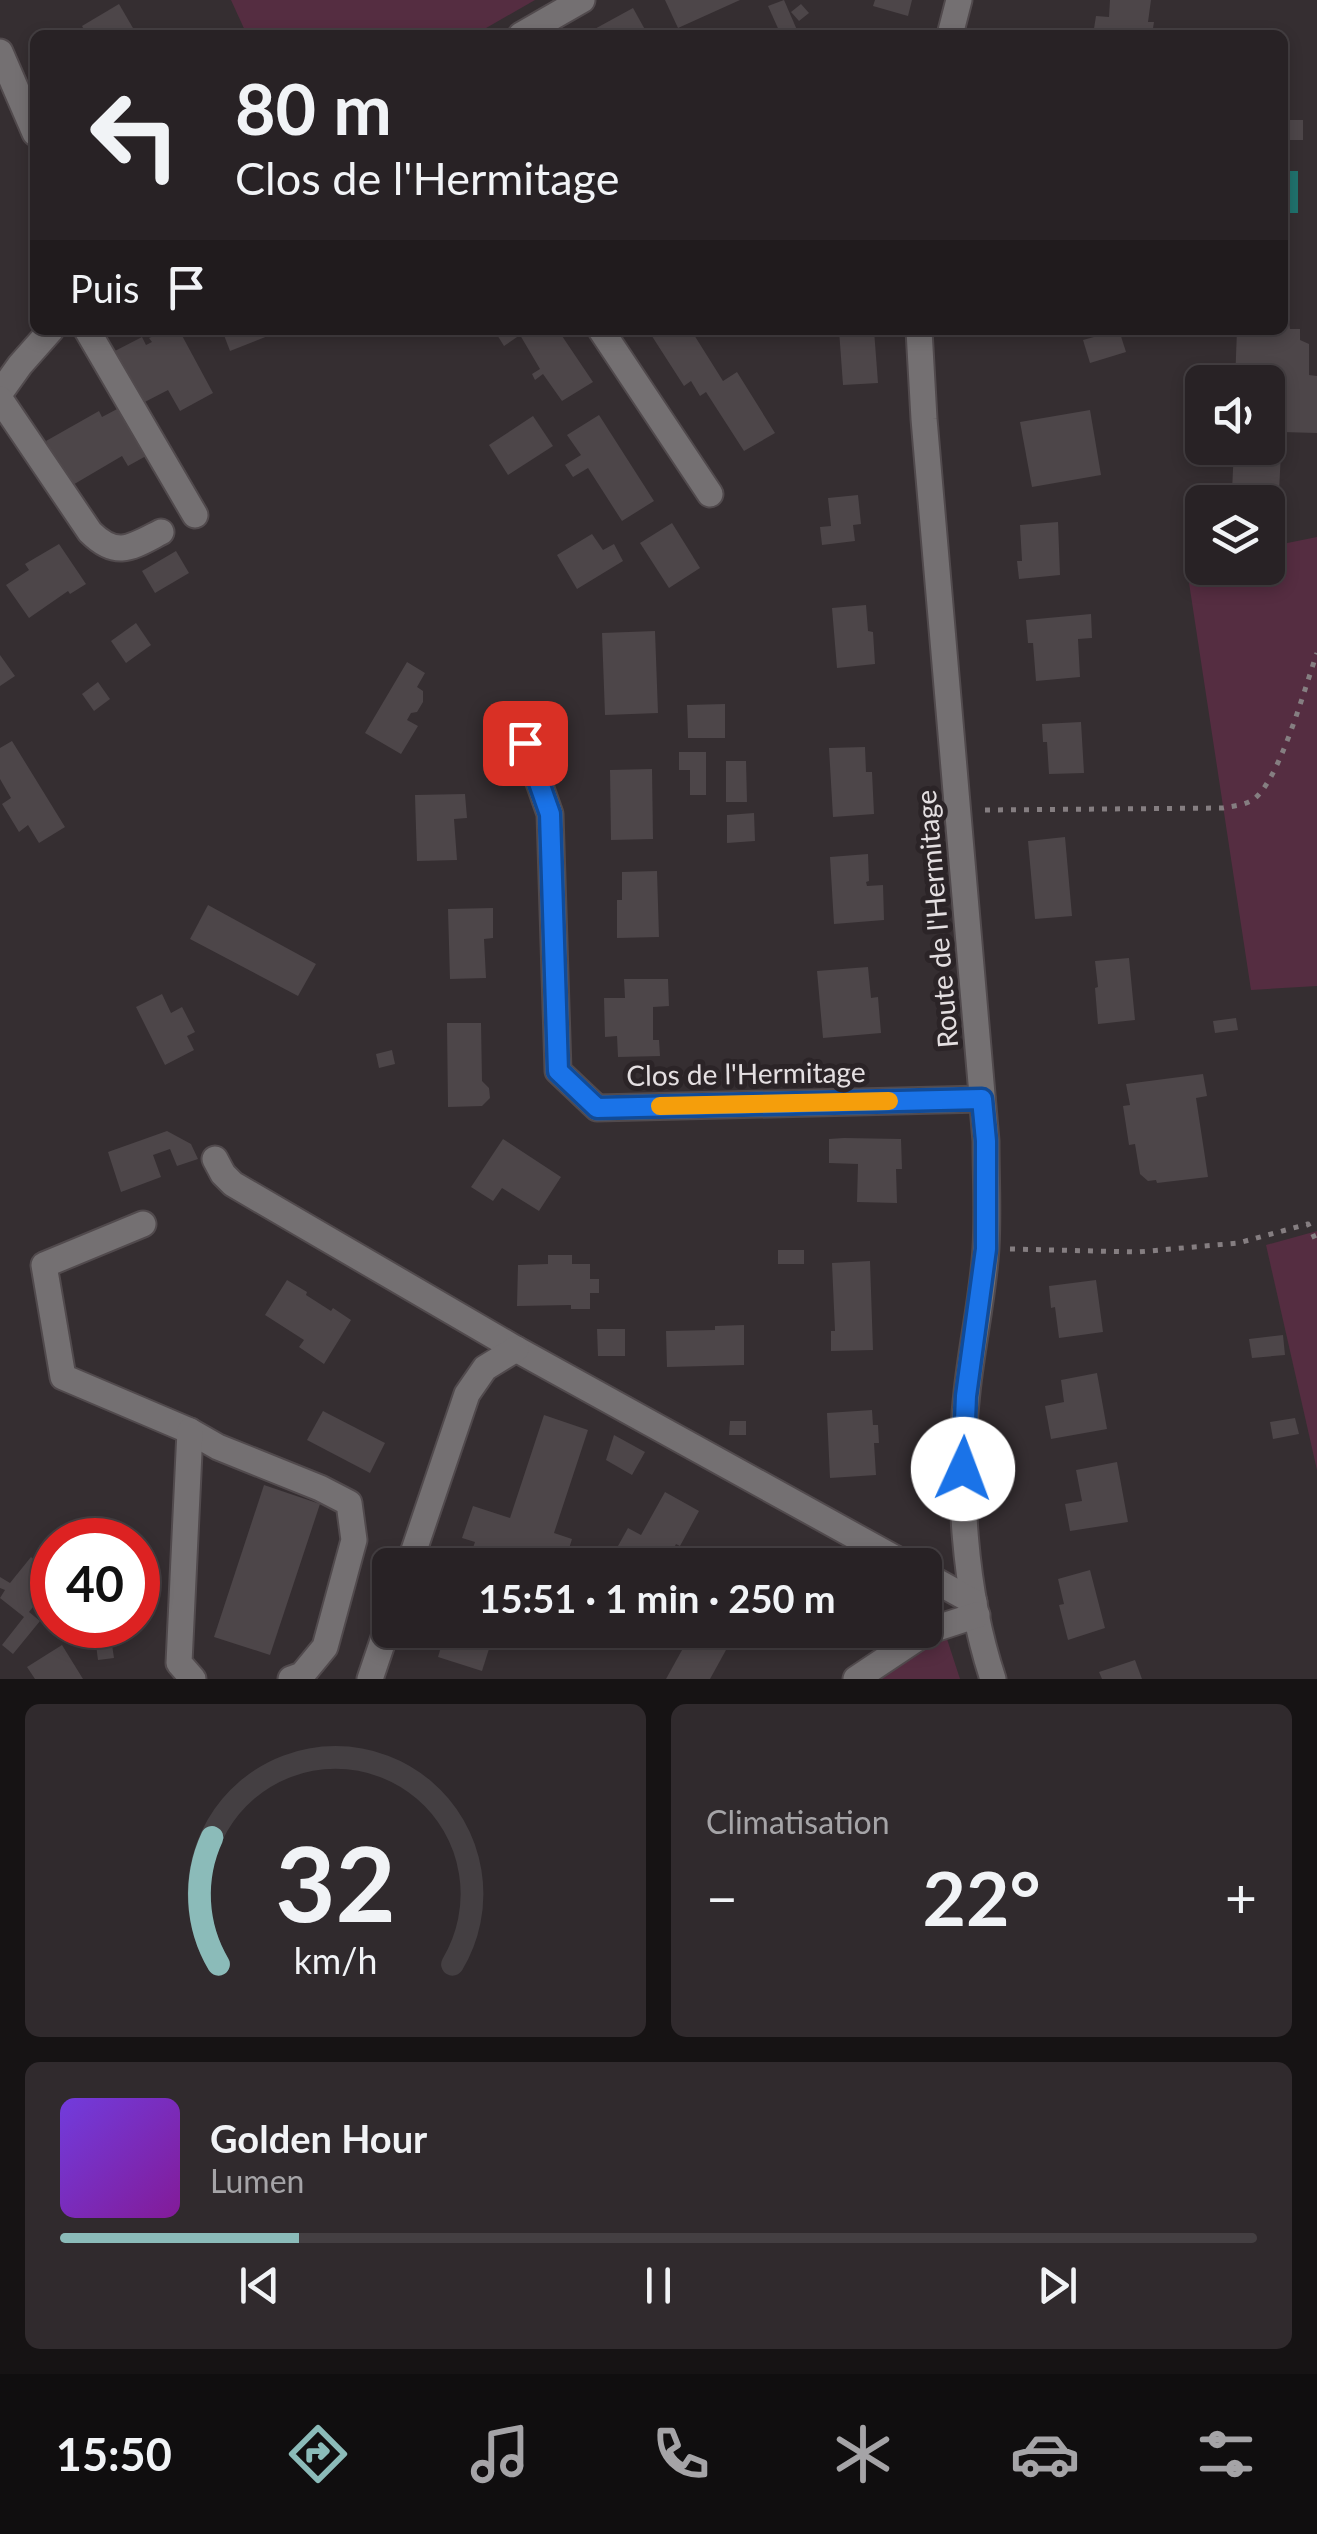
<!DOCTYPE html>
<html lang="fr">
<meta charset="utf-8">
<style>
body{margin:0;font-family:Lato,sans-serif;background:#302a2d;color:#f1f3f6;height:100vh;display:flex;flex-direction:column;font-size:38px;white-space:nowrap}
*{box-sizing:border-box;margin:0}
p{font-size:32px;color:#a5a4a7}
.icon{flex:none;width:55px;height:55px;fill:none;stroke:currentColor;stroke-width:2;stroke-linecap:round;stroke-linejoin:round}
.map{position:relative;height:1679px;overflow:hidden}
.drawer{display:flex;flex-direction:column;gap:25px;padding:25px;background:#161314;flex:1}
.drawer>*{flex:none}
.hud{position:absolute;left:30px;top:30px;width:1258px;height:305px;border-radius:15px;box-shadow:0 5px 15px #0003,0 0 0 2px #443f42;background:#282225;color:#f1f3f6;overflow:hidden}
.buttons{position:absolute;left:1185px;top:365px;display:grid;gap:20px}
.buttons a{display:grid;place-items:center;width:100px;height:100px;border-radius:15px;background:#282225;box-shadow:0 5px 15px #0003,0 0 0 2px #443f42;font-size:50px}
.speed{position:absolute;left:30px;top:1518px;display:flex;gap:20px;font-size:50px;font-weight:700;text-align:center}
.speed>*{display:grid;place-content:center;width:130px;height:130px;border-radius:50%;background:#282225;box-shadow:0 5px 15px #0003,0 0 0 2px #443f42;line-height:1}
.speed .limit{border:15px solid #d22;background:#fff;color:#111}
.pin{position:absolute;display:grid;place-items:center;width:85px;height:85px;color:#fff;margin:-42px;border-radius:20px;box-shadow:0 5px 15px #0006}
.me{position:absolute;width:110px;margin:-55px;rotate:2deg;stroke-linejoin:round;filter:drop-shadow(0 0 8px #0008)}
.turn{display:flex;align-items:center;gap:35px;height:210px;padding:0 40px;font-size:45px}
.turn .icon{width:130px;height:130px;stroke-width:2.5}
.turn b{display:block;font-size:70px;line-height:85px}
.then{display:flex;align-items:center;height:95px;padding:0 40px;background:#0003;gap:20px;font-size:38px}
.big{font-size:75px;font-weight:700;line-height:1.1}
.drawer .tile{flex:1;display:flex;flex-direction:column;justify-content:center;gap:15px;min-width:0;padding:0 35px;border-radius:15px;background:#302a2d}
.drawer .dial{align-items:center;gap:0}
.dial svg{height:260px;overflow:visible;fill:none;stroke:#443f42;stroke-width:7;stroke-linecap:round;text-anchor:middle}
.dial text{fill:#f1f3f6;stroke:none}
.song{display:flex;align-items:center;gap:30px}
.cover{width:120px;height:120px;border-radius:15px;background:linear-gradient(135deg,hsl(260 70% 55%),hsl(290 70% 35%))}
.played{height:10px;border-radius:5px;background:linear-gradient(90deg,#8bbbb9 20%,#443f42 20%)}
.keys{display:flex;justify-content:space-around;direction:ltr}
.heat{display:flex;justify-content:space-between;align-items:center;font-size:55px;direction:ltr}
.drawer .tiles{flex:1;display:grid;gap:25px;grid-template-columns:1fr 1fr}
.tile:last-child{grid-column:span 2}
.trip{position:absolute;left:372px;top:1548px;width:570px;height:100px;border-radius:15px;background:#282225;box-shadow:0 5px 15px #0003,0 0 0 2px #443f42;font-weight:700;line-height:100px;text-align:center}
.tabs{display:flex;height:160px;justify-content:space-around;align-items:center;background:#100e0f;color:#a5a4a7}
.tabs .icon{width:70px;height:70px}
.tabs .selected{color:#8bbbb9}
.tabs b{font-size:45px;color:#f1f3f6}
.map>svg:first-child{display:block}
.green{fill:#552d41}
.water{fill:#20726d}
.building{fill:#4d4649}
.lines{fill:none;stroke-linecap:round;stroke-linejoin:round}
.minor-casing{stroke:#514a4d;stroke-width:29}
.path{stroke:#857e81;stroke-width:5;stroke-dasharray:5 8;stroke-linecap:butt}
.minor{stroke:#747072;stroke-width:25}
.route-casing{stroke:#114b97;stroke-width:25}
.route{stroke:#1a73e8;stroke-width:18}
.slow{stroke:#f59e0b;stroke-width:18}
.labels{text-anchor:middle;stroke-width:10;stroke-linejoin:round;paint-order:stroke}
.street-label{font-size:28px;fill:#e4dfe1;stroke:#2b2427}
</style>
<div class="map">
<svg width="1317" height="1679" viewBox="0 0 1317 1679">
<rect width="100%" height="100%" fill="#352e31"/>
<g class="green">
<polygon points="231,0 535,0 474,35 247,35"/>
<polygon points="1317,537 1317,986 1251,990 1186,563 1202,560 1202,568 1268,568 1268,547"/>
<polygon points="1317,1231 1317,1470 1266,1245"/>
<polygon points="934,1637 947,1639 960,1679 874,1679"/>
</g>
<polygon class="water" points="1282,171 1298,171 1298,213 1283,213"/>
<g class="building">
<polygon points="665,0 740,0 678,28"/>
<polygon points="784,0 797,30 781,35 768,6"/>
<polygon points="875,0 912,0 908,16 873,6"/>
<polygon points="1110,0 1151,0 1148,22 1154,22 1152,35 1093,35 1096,16 1109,17"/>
<polygon points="119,4 137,35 87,35 82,26"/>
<polygon points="801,4 809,13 799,21 791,12"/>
<polygon points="633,8 648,35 582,35 591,31"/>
<polygon points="872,28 893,34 893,35 870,35"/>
<rect x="1282" y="120" width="21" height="20"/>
<polygon points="1282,321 1289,321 1290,329 1300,329 1300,340 1309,344 1309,375 1317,376 1317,433 1282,432 1279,492 1232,491 1234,448 1268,448 1268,382 1235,382 1237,330 1282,330"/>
<polygon points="167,330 179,330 213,393 180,411 168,390 139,405 111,353 142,337 146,345 152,342 149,338"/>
<polygon points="222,330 283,330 230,351"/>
<polygon points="494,330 558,330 593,382 562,401 543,374 535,380 532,374 540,369 520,335 504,346"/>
<polygon points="648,330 691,330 723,381 737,372 775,433 744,451 706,392 700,396 691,381 684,386"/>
<polygon points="839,330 874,330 878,383 843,385"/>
<polygon points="1119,330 1126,352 1090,363 1083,340"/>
<polygon points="119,408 146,456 128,466 122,456 71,486 46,441 99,411 102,417"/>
<polygon points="1090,410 1101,475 1032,487 1020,422"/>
<polygon points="599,415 654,501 622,521 588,468 573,477 565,465 581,455 567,435"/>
<polygon points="533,416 553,446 508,475 489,445"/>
<polygon points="858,495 861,524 853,525 855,541 822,545 820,527 831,526 828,498"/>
<polygon points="1058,522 1060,575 1019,579 1017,561 1022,561 1020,525"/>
<polygon points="672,523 700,568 669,588 640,543"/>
<polygon points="592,534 603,550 614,544 623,561 577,589 557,555"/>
<polygon points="59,544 86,584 70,594 68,591 29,618 6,585 29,570 25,564"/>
<polygon points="176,551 189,573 155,593 142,571"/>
<polygon points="866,605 868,631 873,632 875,664 837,668 832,608"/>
<polygon points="1091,614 1092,638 1078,639 1080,677 1036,681 1033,643 1028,643 1026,620"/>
<polygon points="136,623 151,645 126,663 111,641"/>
<polygon points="655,631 658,713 605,715 602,633"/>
<polygon points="0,655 15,676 0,686"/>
<polygon points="407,662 425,673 417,687 423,691 423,702 417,712 411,713 407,720 418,726 401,754 365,733"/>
<polygon points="98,682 110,699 94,711 82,694"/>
<polygon points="725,704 725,738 688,738 687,705"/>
<polygon points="1081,722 1084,773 1049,774 1047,742 1043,742 1042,724"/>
<polygon points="12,741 65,827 39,843 28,825 19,832 2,804 11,798 0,779 0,748"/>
<polygon points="865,747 866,772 872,772 874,814 833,817 829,748"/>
<polygon points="679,752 706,752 706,795 690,795 690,770 679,770"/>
<polygon points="726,761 746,761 747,802 726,802"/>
<polygon points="652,769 653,839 611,840 610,770"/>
<polygon points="465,794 467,818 454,819 457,860 417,861 415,795"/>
<polygon points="754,813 755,841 727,843 727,815"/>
<polygon points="1065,837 1072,916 1035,919 1028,841"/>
<polygon points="868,854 869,881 866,882 867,886 883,885 884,920 834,924 830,857"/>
<polygon points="657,871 659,937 617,938 617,900 622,900 622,872"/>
<polygon points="208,905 316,964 298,996 190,939"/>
<polygon points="493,908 493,938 484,939 486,978 450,979 448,909"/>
<polygon points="1129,958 1135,1020 1098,1024 1095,988 1098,987 1095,961"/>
<polygon points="868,967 871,998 878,997 881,1033 823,1038 817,971"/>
<polygon points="624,979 668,979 669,1006 653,1007 653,1040 659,1040 660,1056 618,1057 617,1036 605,1037 604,998 625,998"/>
<polygon points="162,994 171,1013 182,1007 195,1032 187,1036 194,1050 165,1065 136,1007"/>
<polygon points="1236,1018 1238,1030 1215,1033 1213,1021"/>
<polygon points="447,1023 481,1023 482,1081 489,1088 490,1098 482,1106 448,1107"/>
<polygon points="392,1050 395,1064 379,1068 376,1054"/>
<polygon points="1203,1074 1207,1096 1196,1098 1208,1177 1157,1183 1156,1180 1148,1181 1140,1174 1135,1144 1129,1145 1123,1106 1130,1105 1126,1084"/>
<polygon points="167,1131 191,1144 198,1159 177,1166 170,1149 153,1155 161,1177 121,1192 108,1152"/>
<polygon points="844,1138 901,1139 902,1169 896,1169 897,1203 857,1202 858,1164 829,1163 829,1139"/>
<polygon points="503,1139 561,1177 539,1211 502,1188 493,1201 471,1187"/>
<rect x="778" y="1250" width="26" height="14"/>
<polygon points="548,1255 572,1255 572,1264 590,1264 590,1279 599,1279 599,1293 590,1293 590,1309 571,1309 571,1305 517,1306 518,1265 548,1264"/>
<polygon points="870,1261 873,1350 831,1351 831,1331 835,1331 832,1263"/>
<polygon points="287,1280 307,1292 306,1295 331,1311 333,1308 351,1320 324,1364 299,1347 304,1340 265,1315"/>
<polygon points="1096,1280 1103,1332 1059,1338 1055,1307 1051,1308 1049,1286"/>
<polygon points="744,1325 744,1365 667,1367 666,1331 715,1330 715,1326"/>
<polygon points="597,1329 625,1329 625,1356 598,1356"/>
<polygon points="1283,1335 1285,1355 1252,1358 1249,1339"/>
<polygon points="1097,1373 1107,1429 1051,1439 1045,1406 1064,1402 1061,1380"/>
<polygon points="872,1410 873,1425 878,1425 879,1443 874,1443 876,1475 830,1478 827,1413"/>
<polygon points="323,1411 385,1443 370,1473 307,1440"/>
<polygon points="544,1415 588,1430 554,1533 572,1539 564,1565 467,1565 475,1542 462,1538 473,1506 510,1518"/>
<polygon points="1295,1418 1299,1434 1273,1439 1270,1422"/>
<polygon points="730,1421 746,1421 746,1435 729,1435"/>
<polygon points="614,1435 645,1452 632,1475 606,1460"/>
<polygon points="1117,1462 1128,1522 1070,1531 1065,1504 1082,1501 1076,1470"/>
<polygon points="264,1485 320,1504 270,1655 214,1637"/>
<polygon points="665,1492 699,1511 680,1546 676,1544 672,1552 684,1559 680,1565 651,1565 618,1546 628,1528 641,1535"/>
<polygon points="817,1552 843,1565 810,1565"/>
<polygon points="31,1557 52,1575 52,1583 29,1612 40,1621 13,1654 2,1645 24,1617 0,1598 5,1590 0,1588 0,1577 10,1583"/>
<polygon points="1090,1570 1105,1628 1068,1640 1059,1605 1064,1604 1058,1579"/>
<polygon points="89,1625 109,1625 114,1658 98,1660 94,1630 90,1630"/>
<polygon points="446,1630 495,1630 482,1671 438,1657"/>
<polygon points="808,1630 833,1630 827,1641"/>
<polygon points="692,1632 726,1650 710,1679 666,1679"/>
<polygon points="62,1645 83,1679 35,1679 27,1667"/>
<polygon points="1135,1660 1142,1679 1102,1679 1099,1672"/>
</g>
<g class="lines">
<g class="minor-casing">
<g id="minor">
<polyline points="521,35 582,0"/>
<polyline points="950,35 959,0"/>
<polyline points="0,52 35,133"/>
<polyline points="87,330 195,515"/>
<polyline points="601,330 710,494"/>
<path d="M 919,330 L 924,419 L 986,1141 C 986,1177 988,1213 986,1248 C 983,1296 972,1344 967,1392 C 957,1483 964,1592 993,1679"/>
<polyline points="0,393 20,365 51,330"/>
<path d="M 0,399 L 90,532 C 117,559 132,547 161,532"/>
<polyline points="525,743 550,814 558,1071 597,1108 982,1099"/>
<polyline points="215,1159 223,1174 233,1184 516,1349 907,1565"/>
<polyline points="143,1224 44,1265 63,1377 190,1431 218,1447 320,1488 349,1503 354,1540 325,1647 302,1675 291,1679"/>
<polyline points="190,1431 179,1663 193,1679"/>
<polyline points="409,1565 467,1394 485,1368 516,1349"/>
<polyline points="925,1575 974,1602"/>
<polyline points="370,1679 390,1620"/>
<polyline points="856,1679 928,1631 977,1615"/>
</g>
</g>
<g class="path">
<path d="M 985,810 L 1223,808 C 1233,806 1246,805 1254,799 C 1280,779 1305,687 1317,653"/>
<polyline points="1010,1249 1138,1252 1238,1243 1308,1224 1317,1243"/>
</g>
<use href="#minor" class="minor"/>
</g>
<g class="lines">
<g class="route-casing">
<polyline id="route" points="525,743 550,814 558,1071 597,1108 982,1099 986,1141 986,1249 966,1396 963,1469"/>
</g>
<use href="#route" class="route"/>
<polyline class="slow" points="660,1106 889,1101"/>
</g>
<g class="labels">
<g class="street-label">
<text transform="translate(937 919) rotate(-95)" y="10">Route de l'Hermitage</text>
<text transform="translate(746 1074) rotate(-1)" y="10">Clos de l'Hermitage</text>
</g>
</g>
</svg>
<div class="buttons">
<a><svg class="icon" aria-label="sound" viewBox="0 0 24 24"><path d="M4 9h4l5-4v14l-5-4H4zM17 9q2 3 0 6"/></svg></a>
<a><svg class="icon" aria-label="layers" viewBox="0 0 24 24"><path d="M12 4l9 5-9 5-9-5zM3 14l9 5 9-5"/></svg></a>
</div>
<div class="speed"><div class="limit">40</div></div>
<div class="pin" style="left:525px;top:743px;background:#d93025"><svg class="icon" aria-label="arrive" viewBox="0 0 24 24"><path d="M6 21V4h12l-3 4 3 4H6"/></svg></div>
<svg class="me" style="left:963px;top:1469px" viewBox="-20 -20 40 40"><circle r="19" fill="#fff"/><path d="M0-13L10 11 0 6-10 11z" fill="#1a73e8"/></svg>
<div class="trip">15:51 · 1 min · 250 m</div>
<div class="hud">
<div class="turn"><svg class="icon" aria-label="left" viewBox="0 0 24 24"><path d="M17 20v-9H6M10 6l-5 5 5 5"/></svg><div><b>80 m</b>Clos de l'Hermitage</div></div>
<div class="then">Puis<svg class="icon" aria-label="arrive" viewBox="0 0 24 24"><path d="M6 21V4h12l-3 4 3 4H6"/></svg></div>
</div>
</div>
<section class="drawer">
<div class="tiles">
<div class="tile dial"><svg viewBox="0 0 100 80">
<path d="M14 69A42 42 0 1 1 86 69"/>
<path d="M14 69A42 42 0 0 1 12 30" stroke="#8bbbb9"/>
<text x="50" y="56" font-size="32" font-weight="700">32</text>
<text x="50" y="72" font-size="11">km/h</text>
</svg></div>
<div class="tile"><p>Climatisation</p>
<div class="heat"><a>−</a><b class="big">22°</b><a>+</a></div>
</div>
<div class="tile">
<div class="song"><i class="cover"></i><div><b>Golden Hour</b><p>Lumen</p></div></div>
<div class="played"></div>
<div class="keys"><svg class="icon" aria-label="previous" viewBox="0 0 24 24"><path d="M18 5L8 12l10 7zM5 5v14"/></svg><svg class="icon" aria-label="pause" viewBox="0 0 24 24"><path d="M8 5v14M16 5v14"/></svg><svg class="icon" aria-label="next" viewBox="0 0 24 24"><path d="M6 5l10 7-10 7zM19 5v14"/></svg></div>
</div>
</div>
</section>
<nav class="tabs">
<b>15:50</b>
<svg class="icon selected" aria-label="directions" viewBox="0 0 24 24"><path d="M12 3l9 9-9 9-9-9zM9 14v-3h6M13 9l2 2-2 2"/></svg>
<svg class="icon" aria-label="music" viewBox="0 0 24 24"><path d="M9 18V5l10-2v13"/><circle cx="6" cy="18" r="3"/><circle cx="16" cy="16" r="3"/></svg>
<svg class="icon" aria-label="phone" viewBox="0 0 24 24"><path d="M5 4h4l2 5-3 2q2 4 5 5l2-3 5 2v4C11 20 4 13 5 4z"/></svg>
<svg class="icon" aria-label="climate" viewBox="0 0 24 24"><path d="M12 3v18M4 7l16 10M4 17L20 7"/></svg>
<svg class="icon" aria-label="car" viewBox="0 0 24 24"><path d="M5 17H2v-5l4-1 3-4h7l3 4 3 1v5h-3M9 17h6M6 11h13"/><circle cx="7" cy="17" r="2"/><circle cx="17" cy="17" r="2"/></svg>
<svg class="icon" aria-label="filters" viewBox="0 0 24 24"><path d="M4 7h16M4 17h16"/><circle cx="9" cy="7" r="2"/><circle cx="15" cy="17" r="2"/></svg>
</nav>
